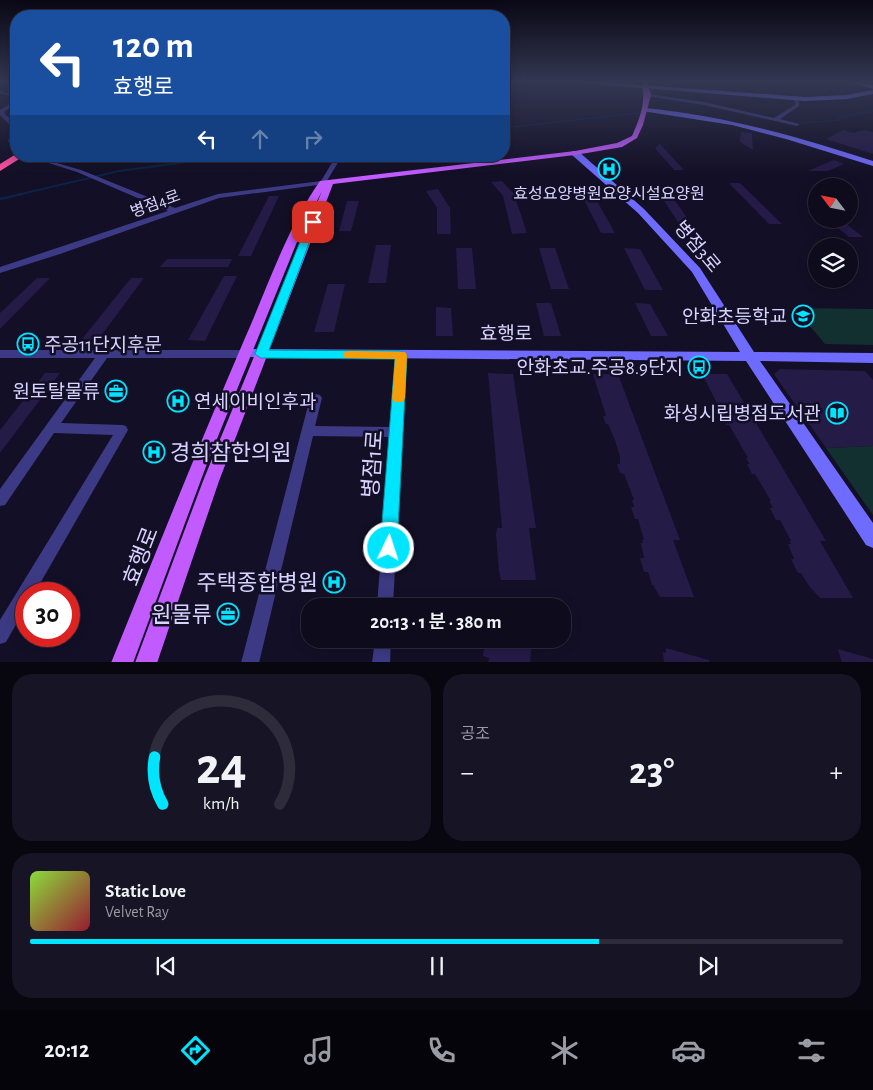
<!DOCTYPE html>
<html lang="ko">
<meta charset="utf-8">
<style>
body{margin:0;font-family:"Alegreya Sans","Noto Sans KR",sans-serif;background:#171425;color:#f1f3f6;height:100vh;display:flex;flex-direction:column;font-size:19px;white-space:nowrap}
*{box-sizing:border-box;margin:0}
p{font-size:16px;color:#9b9ba3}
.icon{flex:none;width:28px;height:28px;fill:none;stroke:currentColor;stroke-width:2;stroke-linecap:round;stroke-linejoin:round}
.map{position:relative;height:662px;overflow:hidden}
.drawer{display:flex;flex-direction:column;gap:12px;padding:12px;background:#08060f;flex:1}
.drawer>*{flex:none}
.top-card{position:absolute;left:10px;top:10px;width:500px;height:152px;border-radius:20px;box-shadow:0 2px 12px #0003,0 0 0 1px #2e2b3b;background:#1a4fa0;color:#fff;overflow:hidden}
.needle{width:32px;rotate:302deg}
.controls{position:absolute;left:808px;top:178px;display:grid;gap:10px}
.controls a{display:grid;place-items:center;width:50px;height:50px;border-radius:50%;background:#0e0b1c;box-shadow:0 2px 12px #0003,0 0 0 1px #2e2b3b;font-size:25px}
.speed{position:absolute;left:15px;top:582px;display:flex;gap:10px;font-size:25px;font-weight:700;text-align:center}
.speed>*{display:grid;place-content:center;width:65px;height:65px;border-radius:50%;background:#0e0b1c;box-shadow:0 2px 12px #0003,0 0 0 1px #2e2b3b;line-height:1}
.speed .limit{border:8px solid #d22;background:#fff;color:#111}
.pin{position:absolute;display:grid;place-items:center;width:42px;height:42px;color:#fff;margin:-21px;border-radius:10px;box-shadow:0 2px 8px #0006}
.me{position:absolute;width:55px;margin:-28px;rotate:4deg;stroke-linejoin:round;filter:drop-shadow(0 0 4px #0008)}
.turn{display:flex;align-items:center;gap:18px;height:105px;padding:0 20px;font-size:22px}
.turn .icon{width:65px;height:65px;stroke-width:2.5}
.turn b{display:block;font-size:35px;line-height:42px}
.lanes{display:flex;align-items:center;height:48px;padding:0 20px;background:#0003;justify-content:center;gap:25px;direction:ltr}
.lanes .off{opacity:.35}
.big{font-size:38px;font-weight:600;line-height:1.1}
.drawer .card{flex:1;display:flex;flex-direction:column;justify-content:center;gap:8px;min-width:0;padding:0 18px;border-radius:20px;background:#171425}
.drawer .dial{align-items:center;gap:0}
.dial svg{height:130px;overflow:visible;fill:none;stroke:#2e2b3b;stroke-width:7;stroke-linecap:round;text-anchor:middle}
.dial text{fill:#f1f3f6;stroke:none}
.song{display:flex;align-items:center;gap:15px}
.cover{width:60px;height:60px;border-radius:8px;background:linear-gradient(135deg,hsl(90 70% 55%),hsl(350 70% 35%))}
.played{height:5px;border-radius:2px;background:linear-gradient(90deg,#00e5ff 70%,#2e2b3b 70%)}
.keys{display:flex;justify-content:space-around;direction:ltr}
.heat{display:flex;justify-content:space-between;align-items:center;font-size:28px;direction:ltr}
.drawer .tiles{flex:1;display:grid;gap:12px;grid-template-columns:1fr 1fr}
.card:last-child{grid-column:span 2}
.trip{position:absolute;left:301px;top:598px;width:270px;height:50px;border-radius:20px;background:#0e0b1c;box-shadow:0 2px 12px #0003,0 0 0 1px #2e2b3b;font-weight:600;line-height:50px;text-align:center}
.tabs{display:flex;height:80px;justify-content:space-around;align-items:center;background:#06040b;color:#9b9ba3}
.tabs .icon{width:35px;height:35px}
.tabs .current{color:#00e5ff}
.tabs b{font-size:22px;color:#f1f3f6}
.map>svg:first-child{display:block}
.green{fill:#12302f}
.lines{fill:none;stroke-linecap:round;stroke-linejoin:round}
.stream-far2{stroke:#0c2248;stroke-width:1}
.stream-far1{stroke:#0c2248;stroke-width:2}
.stream{stroke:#0c2248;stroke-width:2.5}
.building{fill:#241b47}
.street{fill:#3d3a85;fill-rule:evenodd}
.secondary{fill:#6f6bff;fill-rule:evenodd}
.primary{fill:#c25bff;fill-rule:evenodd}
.highway{fill:#ff4fa3;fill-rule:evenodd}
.route{fill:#00e5ff;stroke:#0095a6}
.slow{fill:#f59e0b}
.labels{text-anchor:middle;stroke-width:5;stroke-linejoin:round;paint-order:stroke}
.far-poi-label{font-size:16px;fill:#d9d4ff;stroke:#130f26}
.far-street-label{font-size:16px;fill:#d9d4ff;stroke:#130f26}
.street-label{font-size:19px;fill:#d9d4ff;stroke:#130f26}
.poi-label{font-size:19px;fill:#d9d4ff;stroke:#130f26;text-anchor:end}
.near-poi-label{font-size:22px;fill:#d9d4ff;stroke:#130f26;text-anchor:end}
.near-street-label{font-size:22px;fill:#d9d4ff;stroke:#130f26}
</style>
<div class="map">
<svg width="873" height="663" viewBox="0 0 873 663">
<rect width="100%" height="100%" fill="#130f26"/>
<g class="green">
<polygon points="795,308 873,309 873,345 825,344"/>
<polygon points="873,446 873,515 826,448"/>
</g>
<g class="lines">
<g class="stream-far2">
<polyline points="802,123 840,120 837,118 873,111"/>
<polyline points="504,128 638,113"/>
</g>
<polyline class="stream-far1" points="17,195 119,171 231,156"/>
<polyline class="stream" points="0,199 22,194"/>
</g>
<g class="building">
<polygon points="843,130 854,133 864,130 873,132 873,154 826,139"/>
<polygon points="741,132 752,133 753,150 740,142"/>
<polygon points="660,144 684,170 674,170 655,148"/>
<polygon points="834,160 844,164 828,171 808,171"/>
<polygon points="502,181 514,194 527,233 512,234 503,196 491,182"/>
<polygon points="729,183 740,183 782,224 769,224"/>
<polygon points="655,187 676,202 690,222 678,222"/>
<polygon points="438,189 450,208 451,234 437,234 437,208 426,191"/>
<polygon points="581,194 593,194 615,233 601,233"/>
<polygon points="269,196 279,196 251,256 238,256"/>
<polygon points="347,201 359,201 351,231 339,231"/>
<polygon points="827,219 840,219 863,237 849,237"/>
<polygon points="376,245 391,245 386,283 368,283"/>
<polygon points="456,248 472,248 476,289 458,289"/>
<polygon points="539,248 555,248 569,289 551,289"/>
<polygon points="624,248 640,249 663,290 645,290"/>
<polygon points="167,259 232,259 228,267 160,267"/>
<polygon points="224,276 237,276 205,341 188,340"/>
<polygon points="37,278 50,278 0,329 0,313"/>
<polygon points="131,278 144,278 98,340 82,339"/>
<polygon points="328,284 345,284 334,332 314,332"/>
<polygon points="536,303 551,303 561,336 544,336"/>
<polygon points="635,303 650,304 668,336 651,336"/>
<polygon points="436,307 451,308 453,336 436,336"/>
<polygon points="780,369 865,371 873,380 873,446 826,448 774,374"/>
<polygon points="45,373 60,373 0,453 0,430"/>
<polygon points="488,373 513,374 536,528 529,528 536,580 501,580 499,572 496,534 497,528 502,528"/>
<polygon points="593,374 618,374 680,540 673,540 694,597 660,597 653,585 652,585 648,572 644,572 640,558 644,558 641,543 643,543 642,540 644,540 638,519 635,519 631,507 634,507 632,500 634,500 624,474 620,473 617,464 620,464 620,457 615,440 608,424 606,424 603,416 606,416"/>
<polygon points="702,374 727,374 826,541 820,541 853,598 820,598 809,586 801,573 798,573 791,559 794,559 788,544 791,544 789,541 791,541 780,520 776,520 770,508 773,508 769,501 771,501 755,474 752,474 747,464 750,464 746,458 748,458 729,425 726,425 722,417 724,417"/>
<polygon points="483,639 492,642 492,639 532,639 530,663 488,663 489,658 483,656 484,649 481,648"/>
<polygon points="666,648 709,660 709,663 664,663 663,652 666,653"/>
<polygon points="838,649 873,659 873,663 842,663"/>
</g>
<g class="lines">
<g class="street">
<polygon points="0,91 16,96 16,98 0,93"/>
<polygon points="648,94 704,102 774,118 795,105 795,101 791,98 793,97 799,101 799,106 780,119 800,124 797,126 704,105 646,96"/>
<polygon points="16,100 16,103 4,112 5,114 16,125 16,136 14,141 16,144 16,150 8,141 12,133 12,127 0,115 0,110"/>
<polygon points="336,156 342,156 325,184 219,198 60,254 0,273 0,267 168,211 77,172 36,159 36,157 81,170 175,208 218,194 321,181"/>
<polygon points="0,350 246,350 250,351 251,354 250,357 246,358 107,358 61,423 122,425 126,426 128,430 34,594 26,594 26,607 6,642 0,644 0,620 113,435 54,433 5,505 0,506 0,489 95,358 0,358"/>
<polygon points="401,351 405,352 406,355 393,606 377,606 390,437 313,436 259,663 241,663 310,398 312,395 316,394 320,395 322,398 315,426 390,427 396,355 397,352"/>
<polygon points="375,639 391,639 390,663 372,663"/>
</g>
<g class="secondary">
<polygon points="556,81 587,81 805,97 847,95 873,90 873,94 847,99 805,101"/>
<polygon points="844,81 856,81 873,85 873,89"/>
<path d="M 644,108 C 723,115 798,137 873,161 L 873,166 L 786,139 L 732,125 L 642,111 Z"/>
<polygon points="572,151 578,151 644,209 700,268 754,352 873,353 873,363 760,361 873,523 873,548 866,545 746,361 241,357 239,354 241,351 246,349 740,352 692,272 638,213 572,155"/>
</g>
<path class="primary" d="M 641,81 L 647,81 L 651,95 L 643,125 L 637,138 L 622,147 L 575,155 L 333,184 L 219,481 L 157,663 L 135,663 L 203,481 L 322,191 L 299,237 L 208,461 L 133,663 L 111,663 C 155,554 199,445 245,338 C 268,286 287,228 320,181 L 575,151 L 617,143 L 632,136 C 640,118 647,100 641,81 Z"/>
<polygon class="highway" points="16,154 16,156 24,156 0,171 0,164"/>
</g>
<linearGradient id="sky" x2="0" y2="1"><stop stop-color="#0a0815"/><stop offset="0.47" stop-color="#333752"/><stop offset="1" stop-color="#333752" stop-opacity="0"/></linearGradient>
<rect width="873" height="174" fill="url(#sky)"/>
<polygon class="route" points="313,219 317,222 269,350 401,351 407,355 397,548 395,554 389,557 383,554 380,548 395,359 261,358 255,354 308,222"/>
<polygon class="slow" points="349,351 405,352 407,355 405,398 403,402 394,402 392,398 395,359 345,358 343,355 345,352"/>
<defs>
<g id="hospital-ring" transform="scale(1.125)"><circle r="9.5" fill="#130f26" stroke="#00e5ff" stroke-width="1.5"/><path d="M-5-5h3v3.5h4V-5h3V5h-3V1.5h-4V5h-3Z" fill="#00e5ff"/></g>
<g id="school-ring" transform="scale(1.125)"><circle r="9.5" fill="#130f26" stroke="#00e5ff" stroke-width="1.5"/><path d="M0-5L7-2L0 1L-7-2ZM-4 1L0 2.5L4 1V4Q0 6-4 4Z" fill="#00e5ff"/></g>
<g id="bus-ring" transform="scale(1.125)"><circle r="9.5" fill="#130f26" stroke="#00e5ff" stroke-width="1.5"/><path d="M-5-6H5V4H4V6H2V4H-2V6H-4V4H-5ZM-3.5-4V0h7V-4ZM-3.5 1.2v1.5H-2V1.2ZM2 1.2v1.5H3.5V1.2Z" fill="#00e5ff"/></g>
<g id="office-ring" transform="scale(1.125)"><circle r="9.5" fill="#130f26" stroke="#00e5ff" stroke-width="1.5"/><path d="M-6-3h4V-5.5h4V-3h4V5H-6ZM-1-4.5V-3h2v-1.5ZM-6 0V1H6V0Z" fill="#00e5ff"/></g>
<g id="library-ring" transform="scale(1.125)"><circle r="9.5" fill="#130f26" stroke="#00e5ff" stroke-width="1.5"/><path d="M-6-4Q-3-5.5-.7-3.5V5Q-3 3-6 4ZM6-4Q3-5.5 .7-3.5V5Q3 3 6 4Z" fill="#00e5ff"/></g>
</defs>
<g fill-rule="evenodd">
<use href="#hospital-ring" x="609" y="169"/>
<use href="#school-ring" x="803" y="316"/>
<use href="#bus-ring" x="28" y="344"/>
<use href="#bus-ring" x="699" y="367"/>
<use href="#office-ring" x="116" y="391"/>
<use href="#hospital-ring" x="178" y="401"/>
<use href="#library-ring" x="837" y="413"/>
<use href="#hospital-ring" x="154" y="452"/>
<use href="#hospital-ring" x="334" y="582"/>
<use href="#office-ring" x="228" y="614"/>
</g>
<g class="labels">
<g class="far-poi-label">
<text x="609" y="199">효성요양병원요양시설요양원</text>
</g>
<g class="far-street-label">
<text transform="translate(155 203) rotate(-20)" y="6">병점4로</text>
</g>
<g class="street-label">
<text transform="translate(698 246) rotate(50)" y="7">병점3로</text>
<text x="506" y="340">효행로</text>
</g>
<g class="poi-label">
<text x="787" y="323">안화초등학교</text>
<text x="44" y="351" text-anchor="start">주공11단지후문</text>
<text x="683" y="374">안화초교.주공8.9단지</text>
<text x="100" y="398">원토탈물류</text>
<text x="194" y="408" text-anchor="start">연세이비인후과</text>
<text x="821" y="420">화성시립병점도서관</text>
</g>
<g class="near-poi-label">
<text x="170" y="460" text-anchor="start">경희참한의원</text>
<text x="318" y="590">주택종합병원</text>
<text x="212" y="622">원물류</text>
</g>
<g class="near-street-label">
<text transform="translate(372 464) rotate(-86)" y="8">병점1로</text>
<text transform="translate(140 556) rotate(-69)" y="8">효행로</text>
</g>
</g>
</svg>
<div class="controls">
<a><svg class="needle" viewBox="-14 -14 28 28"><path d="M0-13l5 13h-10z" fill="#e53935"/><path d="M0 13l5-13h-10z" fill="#9b9ba3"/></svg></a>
<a><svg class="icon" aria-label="layers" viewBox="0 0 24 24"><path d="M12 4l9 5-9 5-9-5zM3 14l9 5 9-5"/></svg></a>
</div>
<div class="speed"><div class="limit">30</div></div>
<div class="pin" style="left:313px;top:222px;background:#d93025"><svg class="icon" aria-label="arrive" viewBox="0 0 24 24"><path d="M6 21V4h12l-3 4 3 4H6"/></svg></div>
<svg class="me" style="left:389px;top:548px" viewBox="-20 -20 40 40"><circle r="17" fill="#00e5ff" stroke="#fff" stroke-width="3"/><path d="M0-11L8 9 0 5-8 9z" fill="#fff"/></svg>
<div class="trip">20:13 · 1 분 · 380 m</div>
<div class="top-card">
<div class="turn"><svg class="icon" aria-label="left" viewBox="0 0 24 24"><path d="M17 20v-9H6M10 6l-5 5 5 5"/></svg><div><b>120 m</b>효행로</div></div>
<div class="lanes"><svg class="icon" aria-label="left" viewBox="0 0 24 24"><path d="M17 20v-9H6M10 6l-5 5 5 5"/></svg><svg class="icon off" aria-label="ahead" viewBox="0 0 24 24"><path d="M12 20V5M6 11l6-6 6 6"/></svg><svg class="icon off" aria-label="right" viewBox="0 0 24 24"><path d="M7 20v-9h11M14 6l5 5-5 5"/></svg></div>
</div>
</div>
<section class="drawer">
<div class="tiles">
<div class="card dial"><svg viewBox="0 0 100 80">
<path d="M14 69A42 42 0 1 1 86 69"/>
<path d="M14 69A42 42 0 0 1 9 40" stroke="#00e5ff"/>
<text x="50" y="56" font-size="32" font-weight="700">24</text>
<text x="50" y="72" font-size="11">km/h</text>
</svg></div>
<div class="card"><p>공조</p>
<div class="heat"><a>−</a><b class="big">23°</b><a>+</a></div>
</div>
<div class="card">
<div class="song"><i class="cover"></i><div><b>Static Love</b><p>Velvet Ray</p></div></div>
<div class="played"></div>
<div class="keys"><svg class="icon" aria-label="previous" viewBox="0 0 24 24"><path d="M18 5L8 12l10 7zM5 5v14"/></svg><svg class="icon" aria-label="pause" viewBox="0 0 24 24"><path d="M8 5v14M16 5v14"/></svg><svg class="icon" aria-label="next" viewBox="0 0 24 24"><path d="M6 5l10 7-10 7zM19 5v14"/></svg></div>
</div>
</div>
</section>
<nav class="tabs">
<b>20:12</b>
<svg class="icon current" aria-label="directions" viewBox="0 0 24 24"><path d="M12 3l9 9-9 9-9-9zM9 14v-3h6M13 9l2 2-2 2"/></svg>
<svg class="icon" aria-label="music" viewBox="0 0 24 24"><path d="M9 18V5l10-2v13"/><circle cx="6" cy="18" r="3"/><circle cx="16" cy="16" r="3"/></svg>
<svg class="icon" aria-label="phone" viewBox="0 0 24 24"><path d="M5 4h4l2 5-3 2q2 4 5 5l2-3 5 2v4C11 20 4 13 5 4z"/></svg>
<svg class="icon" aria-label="climate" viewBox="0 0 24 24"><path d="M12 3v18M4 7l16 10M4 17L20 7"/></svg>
<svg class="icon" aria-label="car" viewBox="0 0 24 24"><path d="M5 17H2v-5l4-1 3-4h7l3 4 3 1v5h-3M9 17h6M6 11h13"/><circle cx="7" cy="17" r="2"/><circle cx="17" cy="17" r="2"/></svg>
<svg class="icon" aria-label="filters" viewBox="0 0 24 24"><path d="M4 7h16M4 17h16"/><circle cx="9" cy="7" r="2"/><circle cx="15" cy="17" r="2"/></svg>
</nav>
